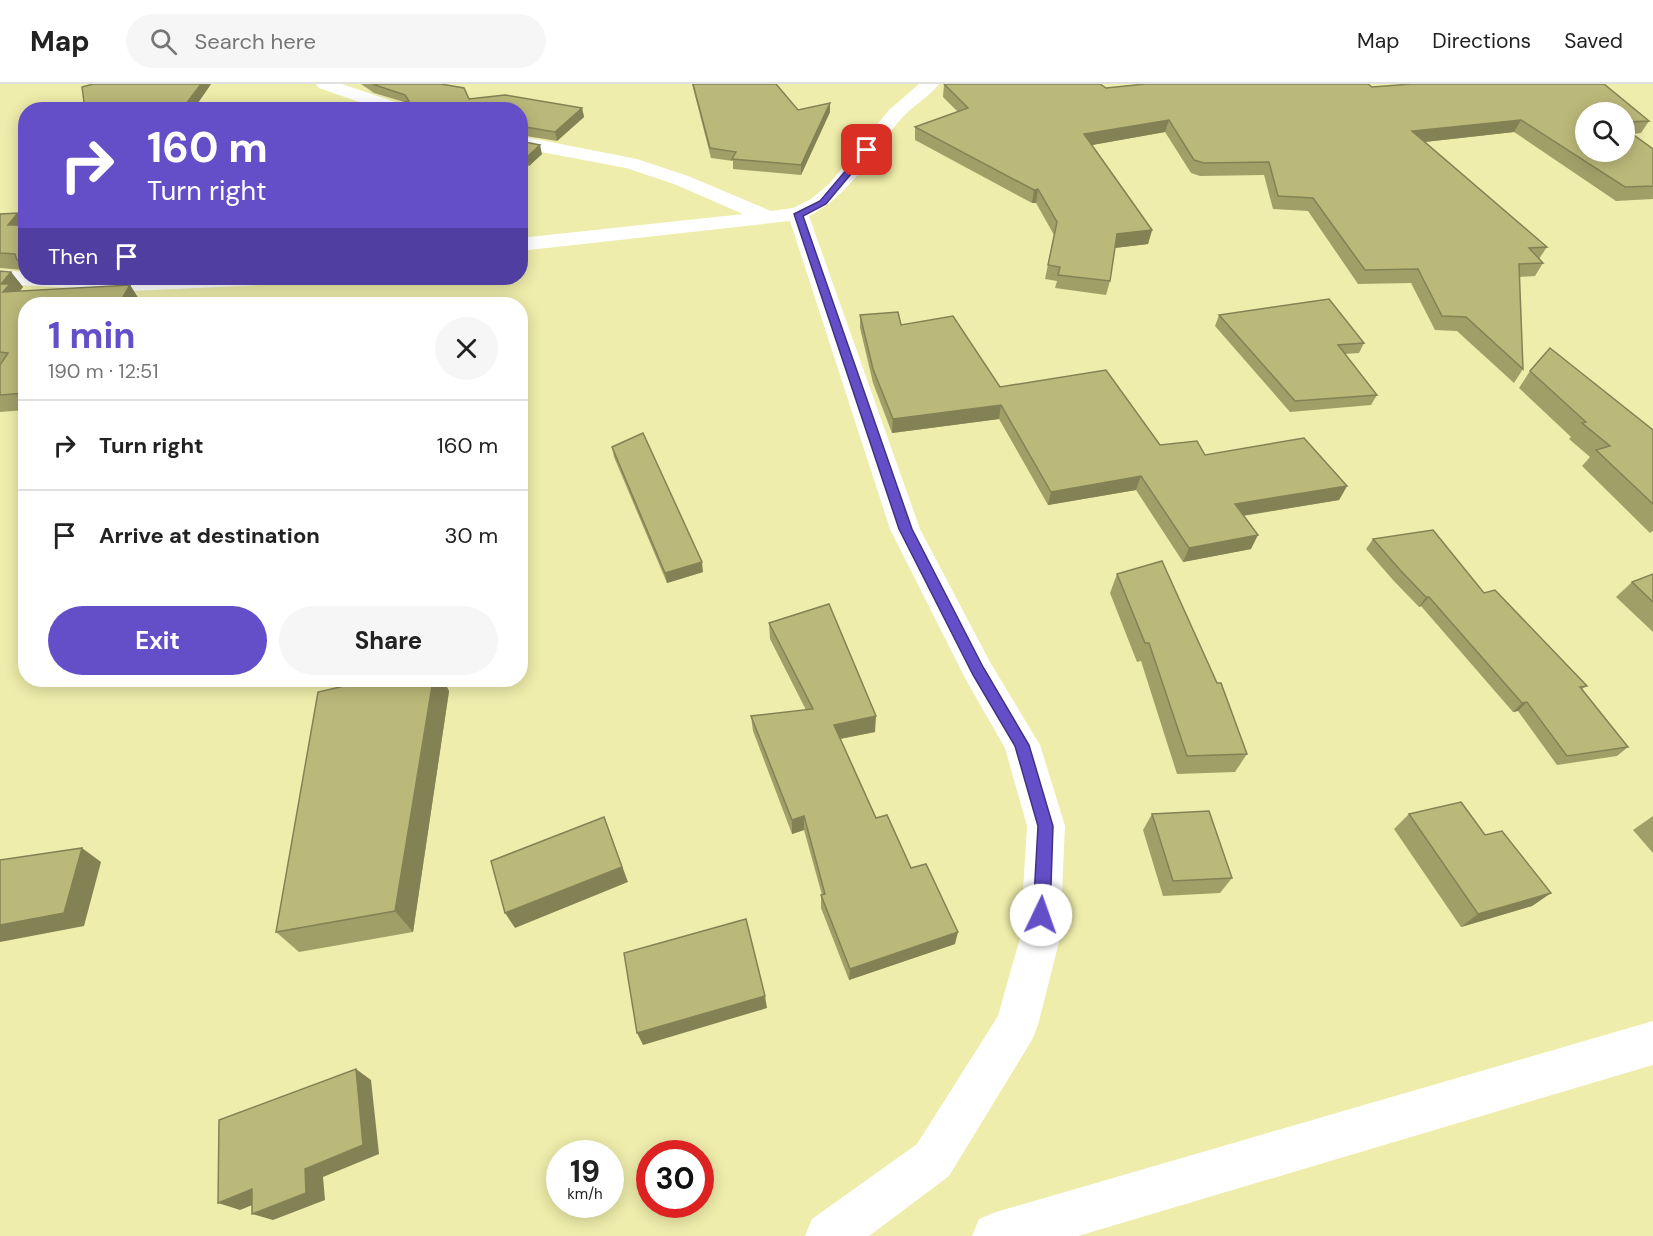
<!DOCTYPE html>
<html lang="en">
<head>
<meta charset="utf-8">
<style>
  body { margin:0; font-family:"DM Sans",sans-serif; background:#f6f6f6; color:#222; height:100vh; display:flex; flex-direction:column; font-size:22px; white-space:nowrap }
  * { box-sizing:border-box; margin:0 }
  p { font-size:20px; color:#767676 }
  .icon { flex:none; width:33px; height:33px; fill:none; stroke:currentColor; stroke-width:2; stroke-linecap:round; stroke-linejoin:round }
  .map { position:relative; flex:1; overflow:hidden }
  .panel { position:absolute; left:18px; top:213px; width:510px; height:390px; display:flex; flex-direction:column; background:#fff; border-radius:24px; box-shadow:0 3px 15px #0003 }
  .panel>* { flex:none }
  .top-card { position:absolute; left:18px; top:18px; width:510px; height:183px; border-radius:24px; box-shadow:0 3px 15px #0003; background:#644fc8; color:#fff; overflow:hidden }
  .tools { position:absolute; left:1575px; top:18px; display:grid; gap:12px }
  .tools a { display:grid; place-items:center; width:60px; height:60px; border-radius:50%; background:#fff; box-shadow:0 3px 15px #0003; font-size:30px }
  .speed { position:absolute; left:546px; top:1056px; display:flex; gap:12px; font-size:30px; font-weight:700; text-align:center }
  .speed>* { display:grid; place-content:center; width:78px; height:78px; border-radius:50%; background:#fff; box-shadow:0 3px 15px #0003; line-height:1 }
  .speed small { font-size:15px; font-weight:400 }
  .speed .limit { border:9px solid #d22; background:#fff; color:#111 }
  .pin { position:absolute; display:grid; place-items:center; width:51px; height:51px; color:#fff; margin:-26px; border-radius:12px; box-shadow:0 3px 9px #0006 }
  .me { position:absolute; width:66px; margin:-33px; rotate:3deg; stroke-linejoin:round; filter:drop-shadow(0 0 4px #0008) }
  .turn { display:flex; align-items:center; gap:21px; height:126px; padding:0 30px; font-size:27px }
  .turn .icon { width:78px; height:78px; stroke-width:2.5 }
  .turn b { display:block; font-size:42px; line-height:51px }
  .then { display:flex; align-items:center; height:57px; padding:0 30px; background:#0003; gap:12px; font-size:22px }
  .round { display:grid; place-items:center; flex:none; width:63px; height:63px; border-radius:32px; background:#f6f6f6 }
  .headline { display:flex; align-items:center; justify-content:space-between; height:102px; padding:0 30px }
  h1 { font-size:36px; font-weight:700; line-height:45px; color:#644fc8 }
  .primary-button { display:flex; gap:12px; margin-top:auto; padding:12px 30px }
  .primary-button a { flex:1; height:69px; border-radius:36px; background:#644fc8; color:#fff; font-size:24px; font-weight:700; line-height:69px; text-align:center }
  .primary-button a+a { background:#f6f6f6; color:#222 }
  ul { padding:0; list-style:none }
  li { display:flex; align-items:center; gap:18px; height:90px; padding:0 30px; border-top:2px solid #e0e0e0 }
  li div { flex:1 }
  li b { display:block; font-size:22px }
  li em { font-style:normal }
  header { display:flex; align-items:center; gap:36px; box-sizing:border-box; height:84px; padding:0 30px; background:#fff; border-bottom:2px solid #e0e0e0 }
  header strong { font-size:28px }
  nav { display:flex; gap:33px; margin-inline-start:auto; font-size:21px }
  .search { width:420px; height:54px; background:#f6f6f6; display:flex; align-items:center; gap:15px; box-sizing:border-box; padding:0 21px; border-radius:33px; color:#767676; font-size:22px }
  .map>svg:first-child { display:block }
  .lines { fill:none; stroke-linecap:round; stroke-linejoin:round }
  .minor { fill:#fff; fill-rule:evenodd }
  .wall { fill:#a19f68; fill-rule:evenodd }
  .shaded-wall { fill:#838255 }
  .building { fill:#bbb979; stroke:#838255; stroke-width:1.5 }
  .route { fill:#644fc8; stroke:#413382; stroke-width:1.5 }
</style>
</head>
<body>
<header>
<strong>Map</strong>
<div class="search"><svg class="icon" aria-label="search" viewBox="0 0 24 24"><circle cx="10" cy="10" r="6"/><path d="M15 15l6 6"/></svg>Search here</div>
<nav><a>Map</a><a>Directions</a><a>Saved</a></nav>
</header>
<div class="map">
<svg width="1653" height="1152" viewBox="0 0 1653 1152">
  <rect width="100%" height="100%" fill="#eeedab"/>
  <g class="lines">
    <g class="minor">
      <polygon points="316,0 342,0 407,22 410,26 382,26 319,4"/>
      <path d="M919 0H939C930 12 912 22 901 35 871 70 852 110 809 132L920 445 990 578 1040 661 1065 742 1060 854 1038 941 1032 956 949 1092 869 1152H805L812 1135 917 1060 998 932 1020 854 1027 742 1005 664 966 596 890 445 790 137 520 167V154L743 130 674 100 626 84 520 64V52L637 75 688 92 771 127 793 124 811 115 829 100 889 26Z"/>
      <polygon points="0,186 26,188 26,194 273,194 270,199 262,201 132,207 0,200"/>
      <polygon points="1653,937 1653,981 1078,1152 972,1152 979,1135 996,1128"/>
    </g>
  </g>
  <g class="wall">
    <polygon points="211,0 193,26 80,26 84,18"/>
    <polygon points="361,0 441,0 469,15 582,24 584,33 557,57 520,51 520,26 403,26 401,19 404,18 374,9"/>
    <polygon points="692,0 776,0 798,26 830,28 801,91 733,85 733,77 711,74"/>
    <path d="M944 0H1100L1106 4 1145 0H1368L1372 3 1411 0H1604L1649 37 1641 49 1633 50 1653 65V115L1616 117 1514 48 1425 58 1547 163 1539 175 1543 179 1535 192 1519 193 1523 285 1514 299 1457 247 1435 246 1411 199 1358 200 1308 127 1273 125 1264 91 1200 92 1191 89 1165 48 1092 61 1152 146 1148 160 1115 164 1110 197 1106 211 1055 204 1057 197 1045 195 1054 151 1036 119H1032L915 56V43L958 28 943 13ZM1586 28H1624V68H1586Z"/>
    <polygon points="520,57 542,70 529,82 520,81"/>
    <polygon points="18,129 26,141 26,188 24,186 0,184 0,130"/>
    <polygon points="0,187 11,188 23,203 20,207 130,201 140,217 138,220 26,220 26,326 0,328"/>
    <polygon points="860,231 901,241 1000,303 1160,361 1347,402 1339,416 1243,432 1251,465 1183,478 1136,406 1048,421 999,335 892,349 873,299 860,244"/>
    <polygon points="1219,231 1364,259 1359,269 1345,270 1377,311 1371,321 1290,328 1215,242"/>
    <polygon points="1530,287 1653,346 1653,447 1650,449 1582,382 1590,373 1569,355 1571,353 1519,304"/>
    <polygon points="612,363 703,488 667,499 614,373"/>
    <polygon points="1373,455 1484,509 1587,602 1582,605 1628,663 1617,672 1557,681 1518,627 1513,628 1421,522 1419,523 1393,496 1366,465"/>
    <polygon points="1117,490 1247,670 1235,688 1177,690 1141,577 1137,578 1110,509"/>
    <polygon points="1653,490 1653,548 1616,513 1632,498"/>
    <polygon points="769,539 875,648 840,655 876,734 911,784 955,860 849,896 821,824 821,811 822,811 804,746 792,750 753,647 751,632 806,626 770,555"/>
    <polygon points="370,596 443,596 449,607 413,848 299,868 276,848"/>
    <polygon points="1152,730 1232,794 1220,809 1163,812 1143,746"/>
    <polygon points="1409,730 1485,751 1551,809 1532,822 1461,843 1394,745"/>
    <polygon points="1653,732 1653,769 1633,746"/>
  </g>
  <g class="shaded-wall">
    <polygon points="201,0 211,0 193,26 189,26 186,20"/>
    <polygon points="830,19 830,28 801,91 801,81"/>
    <polygon points="582,24 584,33 557,57 555,48"/>
    <polygon points="1169,36 1165,48 1081,63 1084,50"/>
    <polygon points="1521,36 1514,48 1406,60 1412,47"/>
    <polygon points="540,61 542,70 529,82 527,73"/>
    <polygon points="1038,105 1036,119 1032,119 1034,106"/>
    <polygon points="18,129 26,141 8,141"/>
    <polygon points="1152,146 1148,160 1114,164 1117,150"/>
    <polygon points="26,172 26,182 22,176"/>
    <polygon points="11,188 23,203 17,210 3,208 1,200"/>
    <polygon points="130,201 140,217 138,220 119,220"/>
    <polygon points="1001,321 999,335 892,349 893,335"/>
    <polygon points="1141,392 1136,406 1048,421 1051,408"/>
    <polygon points="1347,402 1339,416 1228,434 1235,420"/>
    <polygon points="1258,451 1251,465 1183,478 1189,464"/>
    <polygon points="702,478 703,488 667,499 665,489"/>
    <polygon points="1426,513 1429,513 1421,522 1419,523"/>
    <polygon points="433,596 443,596 449,607 413,848 395,827"/>
    <polygon points="1527,618 1518,627 1513,628 1522,619"/>
    <polygon points="876,632 875,648 834,656 834,641"/>
    <polygon points="804,732 804,746 792,750 792,736"/>
    <polygon points="604,733 628,798 515,844 505,829"/>
    <polygon points="82,764 101,778 84,842 0,858 0,841"/>
    <polygon points="1551,809 1532,822 1461,843 1478,830"/>
    <polygon points="958,848 955,860 849,896 850,885"/>
    <polygon points="765,912 767,924 643,961 637,949"/>
    <polygon points="356,985 371,996 379,1070 323,1093 325,1116 273,1136 252,1130 305,1085"/>
    <polygon points="252,1105 272,1113 240,1126 218,1119"/>
  </g>
  <g class="building">
    <polygon points="93,0 201,0 186,20 134,22 133,26 80,26 84,18 82,3"/>
    <polygon points="372,0 441,0 464,4 469,15 505,11 582,24 555,48 520,42 520,26 411,26 401,19 409,17 405,11"/>
    <polygon points="693,0 776,0 798,26 830,19 801,81 732,75 736,68 710,64"/>
    <polygon points="944,0 1100,0 1106,4 1145,0 1368,0 1372,3 1411,0 1604,0 1649,37 1624,38 1624,28 1586,28 1586,68 1624,68 1624,44 1653,65 1653,102 1625,103 1521,36 1412,47 1547,163 1529,164 1543,179 1519,180 1523,285 1466,233 1442,232 1418,185 1365,186 1313,114 1278,112 1269,78 1204,79 1194,76 1169,36 1084,50 1152,146 1117,150 1110,197 1058,191 1060,183 1048,181 1057,138 1038,105 1034,106 915,43 968,24"/>
    <polygon points="520,57 540,61 527,73 520,72"/>
    <polygon points="18,129 8,141 26,141 26,172 22,176 17,176 15,170 0,169 0,130"/>
    <polygon points="0,187 11,188 1,200 10,200 3,208 130,201 119,220 26,220 26,309 0,311 0,281 8,269 0,268"/>
    <polygon points="1329,215 1364,259 1338,261 1377,311 1295,317 1219,231"/>
    <polygon points="898,228 901,241 953,232 1000,303 1106,286 1160,361 1197,357 1205,371 1304,354 1347,402 1235,420 1258,451 1189,464 1141,392 1051,408 1001,321 893,335 873,285 860,231"/>
    <polygon points="1550,264 1653,346 1653,420 1596,366 1610,362 1582,339 1586,338 1530,287"/>
    <polygon points="643,349 702,478 665,489 612,363"/>
    <polygon points="1433,446 1484,509 1495,506 1587,602 1580,603 1628,663 1567,672 1527,618 1522,619 1429,513 1426,513 1400,486 1373,455"/>
    <polygon points="1162,477 1217,599 1221,599 1247,670 1187,672 1149,559 1145,559 1117,490"/>
    <polygon points="1653,490 1653,518 1632,498"/>
    <polygon points="829,520 876,632 834,641 876,734 887,731 911,784 926,780 958,848 850,885 821,811 825,810 804,732 792,736 751,632 813,625 769,539"/>
    <polygon points="370,596 433,596 395,827 276,848 318,608"/>
    <polygon points="1461,718 1485,751 1502,747 1551,809 1478,830 1409,730"/>
    <polygon points="1209,727 1232,794 1173,797 1152,730"/>
    <polygon points="604,733 622,783 505,829 491,777"/>
    <polygon points="82,764 64,829 0,841 0,776"/>
    <polygon points="746,835 765,912 637,949 624,869"/>
    <polygon points="356,985 363,1061 305,1085 306,1109 252,1130 252,1105 218,1119 219,1036"/>
  </g>
  <polygon class="route" points="864,65 871,66 826,120 803,132 912,445 983,583 1029,661 1053,742 1050,831 1047,837 1041,839 1035,837 1033,831 1038,742 1015,662 973,591 899,445 794,130 820,117"/>
</svg>
<div class="tools">
<a><svg class="icon" aria-label="search" viewBox="0 0 24 24"><circle cx="10" cy="10" r="6"/><path d="M15 15l6 6"/></svg></a>
</div>
<div class="speed"><div>19<small>km/h</small></div><div class="limit">30</div></div>
<div class="pin" style="left:867px;top:66px;background:#d93025"><svg class="icon" aria-label="arrive" viewBox="0 0 24 24"><path d="M6 21V4h12l-3 4 3 4H6"/></svg></div>
<svg class="me" style="left:1041px;top:831px" viewBox="-20 -20 40 40"><circle r="19" fill="#fff"/><path d="M0-13L10 11 0 6-10 11z" fill="#644fc8"/></svg>
<div class="top-card">
<div class="turn"><svg class="icon" aria-label="right" viewBox="0 0 24 24"><path d="M7 20v-9h11M14 6l5 5-5 5"/></svg><div><b>160 m</b>Turn right</div></div>
<div class="then">Then<svg class="icon" aria-label="arrive" viewBox="0 0 24 24"><path d="M6 21V4h12l-3 4 3 4H6"/></svg></div>
</div>
<section class="panel">
<div class="headline"><div><h1>1 min</h1><p>190 m · 12:51</p></div><a class="round"><svg class="icon" aria-label="close" viewBox="0 0 24 24"><path d="M6 6l12 12M18 6L6 18"/></svg></a></div>
<ul>
<li><svg class="icon" aria-label="right" viewBox="0 0 24 24"><path d="M7 20v-9h11M14 6l5 5-5 5"/></svg><div><b>Turn right</b></div><em>160 m</em></li>
<li><svg class="icon" aria-label="arrive" viewBox="0 0 24 24"><path d="M6 21V4h12l-3 4 3 4H6"/></svg><div><b>Arrive at destination</b></div><em>30 m</em></li>
</ul>
<div class="primary-button"><a>Exit</a><a>Share</a></div>
</section>
</div>
</body>
</html>
